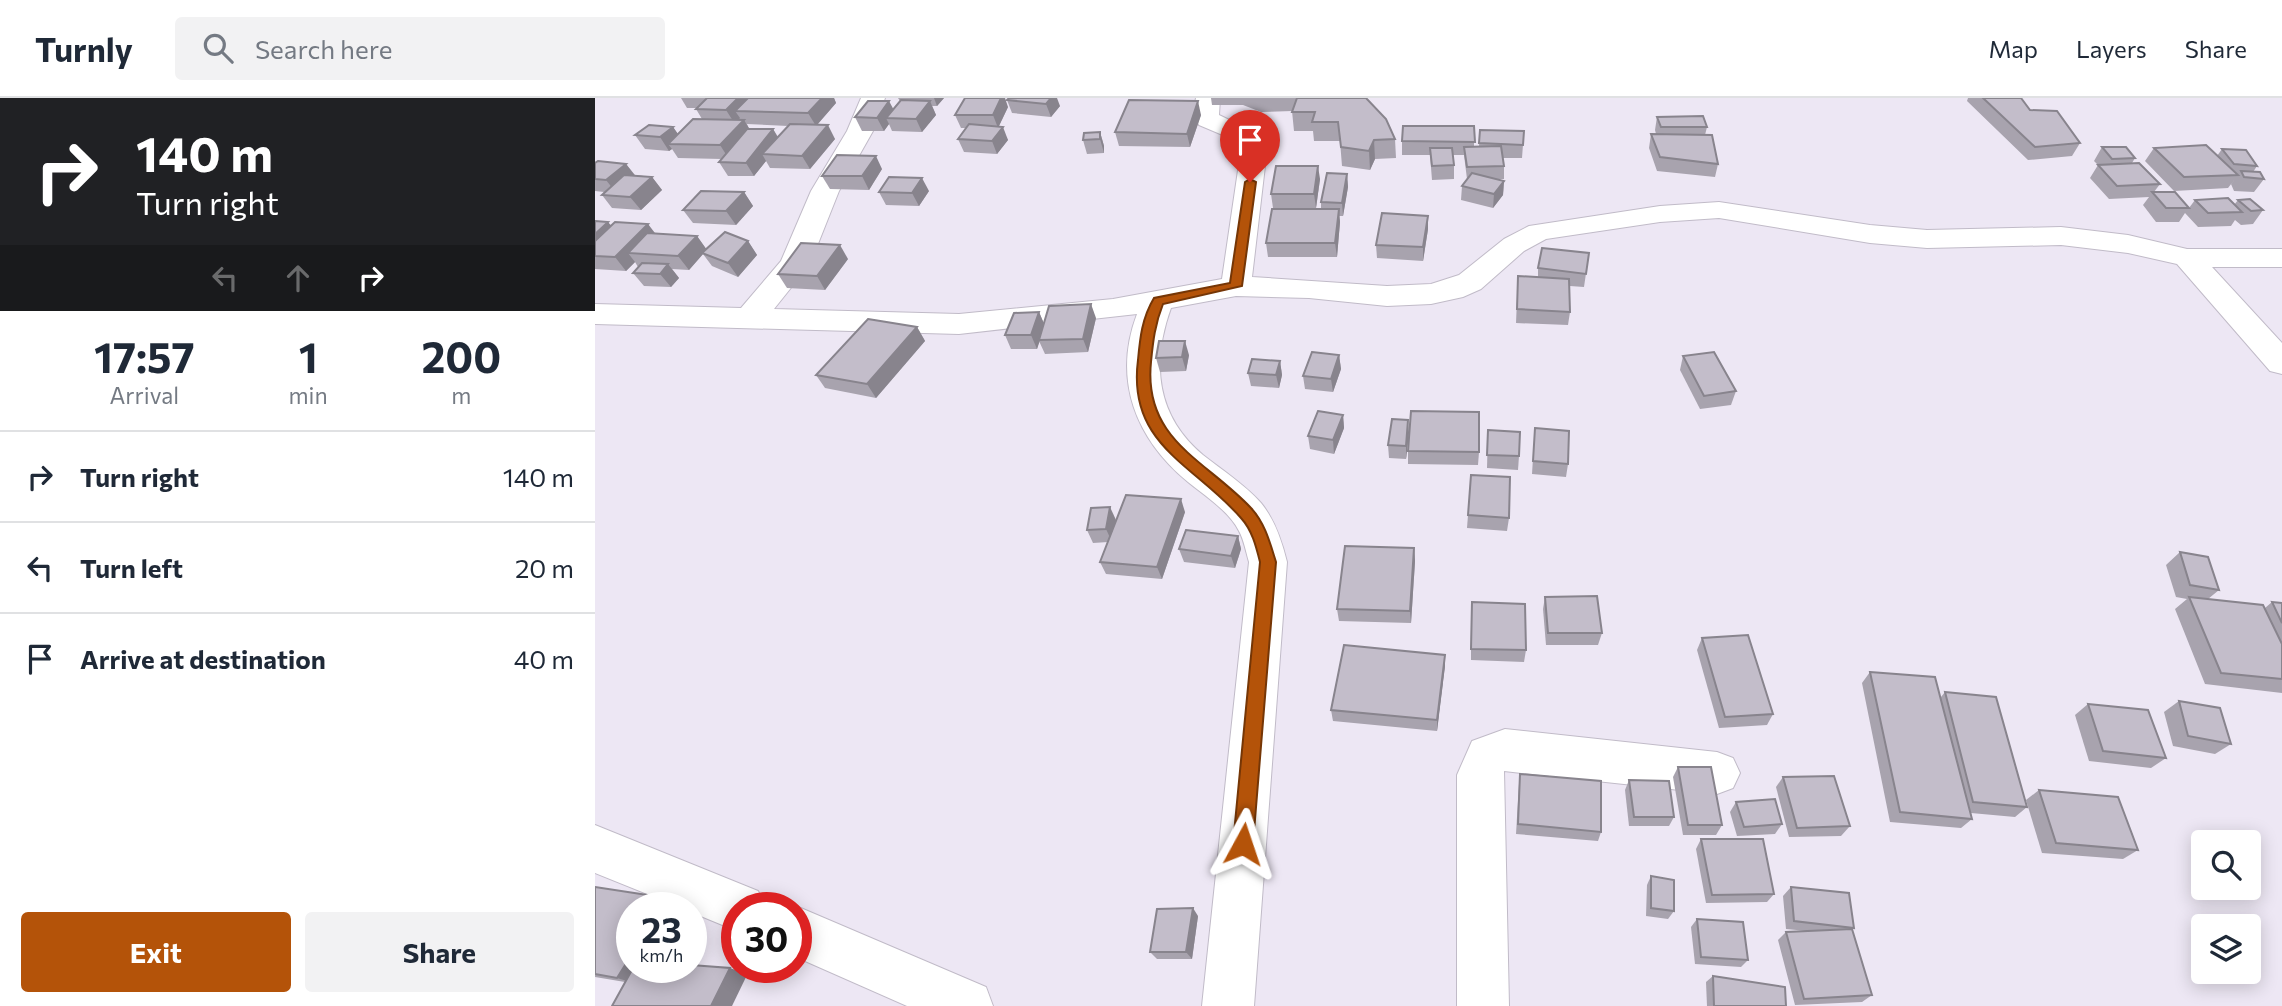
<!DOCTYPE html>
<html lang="en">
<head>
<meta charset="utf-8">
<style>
  body { margin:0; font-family:Commissioner,sans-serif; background:#f2f2f3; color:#1f2937; height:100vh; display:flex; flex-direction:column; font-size:26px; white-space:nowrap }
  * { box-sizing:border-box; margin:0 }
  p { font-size:23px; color:#747a83 }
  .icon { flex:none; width:38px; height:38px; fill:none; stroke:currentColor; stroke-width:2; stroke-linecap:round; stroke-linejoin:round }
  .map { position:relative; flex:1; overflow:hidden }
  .sheet { display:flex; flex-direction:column; background:#fff; width:595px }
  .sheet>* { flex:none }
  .top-card { background:#202124; color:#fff; overflow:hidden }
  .buttons { position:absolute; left:1596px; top:732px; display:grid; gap:14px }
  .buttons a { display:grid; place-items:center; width:70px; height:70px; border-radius:7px; background:#fff; box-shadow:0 4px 18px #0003; font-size:35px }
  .speed { position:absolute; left:21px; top:794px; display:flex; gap:14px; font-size:35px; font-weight:700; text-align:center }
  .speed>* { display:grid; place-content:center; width:91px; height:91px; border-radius:50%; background:#fff; box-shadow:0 4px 18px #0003; line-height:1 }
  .speed small { font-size:18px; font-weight:400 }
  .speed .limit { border:10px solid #d22; background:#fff; color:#111 }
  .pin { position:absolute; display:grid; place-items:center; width:60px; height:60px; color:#fff; margin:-72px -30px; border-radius:50% 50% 50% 0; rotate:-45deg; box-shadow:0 0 7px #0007 }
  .pin .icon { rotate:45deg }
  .me { position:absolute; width:77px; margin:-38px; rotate:5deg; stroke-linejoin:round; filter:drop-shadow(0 0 5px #0008) }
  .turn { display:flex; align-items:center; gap:24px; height:147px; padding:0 21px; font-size:32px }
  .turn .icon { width:91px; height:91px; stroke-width:2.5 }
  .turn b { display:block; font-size:49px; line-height:60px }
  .lanes { display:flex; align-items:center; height:66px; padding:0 21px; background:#0003; justify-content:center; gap:35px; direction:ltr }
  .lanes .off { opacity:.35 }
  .eta { display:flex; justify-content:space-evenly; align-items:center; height:119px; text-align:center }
  .eta b { font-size:42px; font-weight:700; line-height:49px }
  .cta { display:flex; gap:14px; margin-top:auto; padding:14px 21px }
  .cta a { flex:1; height:80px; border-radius:7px; background:#b45309; color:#fff; font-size:28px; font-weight:700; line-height:80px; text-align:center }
  .cta a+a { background:#f2f2f3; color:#1f2937 }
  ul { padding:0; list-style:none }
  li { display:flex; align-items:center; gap:21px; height:91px; padding:0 21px; border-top:2px solid #e0e1e3 }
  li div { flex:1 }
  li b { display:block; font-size:26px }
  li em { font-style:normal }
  header { display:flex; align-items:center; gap:42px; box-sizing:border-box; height:98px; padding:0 35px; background:#fff; border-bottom:2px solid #e0e1e3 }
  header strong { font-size:33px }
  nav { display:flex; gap:38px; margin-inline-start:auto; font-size:24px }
  .search { width:490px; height:63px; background:#f2f2f3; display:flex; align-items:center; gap:18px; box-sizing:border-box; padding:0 24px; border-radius:7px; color:#747a83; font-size:26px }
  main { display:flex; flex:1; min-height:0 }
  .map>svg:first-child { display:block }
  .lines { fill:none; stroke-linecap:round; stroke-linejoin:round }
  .minor-casing { stroke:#c1bbc8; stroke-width:2 }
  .minor { fill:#fff; fill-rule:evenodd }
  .wall { fill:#a8a3ae; fill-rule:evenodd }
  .shaded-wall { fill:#88848d }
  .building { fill:#c3bdca; stroke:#88848d; stroke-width:2 }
  .route { fill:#b45309; stroke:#753606; stroke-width:2 }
</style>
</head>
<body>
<header>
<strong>Turnly</strong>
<div class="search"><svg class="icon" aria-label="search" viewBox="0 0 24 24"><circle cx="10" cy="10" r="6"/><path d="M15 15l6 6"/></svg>Search here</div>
<nav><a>Map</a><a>Layers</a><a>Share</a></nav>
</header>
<main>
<section class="sheet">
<div class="top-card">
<div class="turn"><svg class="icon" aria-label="right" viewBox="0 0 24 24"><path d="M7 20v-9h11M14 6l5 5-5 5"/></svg><div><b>140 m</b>Turn right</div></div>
<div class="lanes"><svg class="icon off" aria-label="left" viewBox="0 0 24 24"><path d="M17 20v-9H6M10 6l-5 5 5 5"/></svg><svg class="icon off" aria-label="ahead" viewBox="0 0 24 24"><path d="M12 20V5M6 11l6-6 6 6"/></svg><svg class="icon" aria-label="right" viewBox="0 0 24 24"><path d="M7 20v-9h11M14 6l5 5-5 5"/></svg></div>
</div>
<div class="eta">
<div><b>17:57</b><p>Arrival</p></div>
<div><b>1</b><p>min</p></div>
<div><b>200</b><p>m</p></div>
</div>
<ul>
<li><svg class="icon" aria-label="right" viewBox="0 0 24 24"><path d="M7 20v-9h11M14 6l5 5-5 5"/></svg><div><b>Turn right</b></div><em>140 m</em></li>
<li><svg class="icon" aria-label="left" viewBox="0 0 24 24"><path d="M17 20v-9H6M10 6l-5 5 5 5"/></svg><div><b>Turn left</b></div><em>20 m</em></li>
<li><svg class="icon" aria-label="arrive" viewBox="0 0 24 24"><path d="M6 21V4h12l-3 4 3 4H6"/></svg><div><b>Arrive at destination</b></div><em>40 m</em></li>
</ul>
<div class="cta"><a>Exit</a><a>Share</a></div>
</section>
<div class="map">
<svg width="1687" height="908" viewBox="0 0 1687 908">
  <rect width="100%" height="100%" fill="#ede7f4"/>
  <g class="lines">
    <g class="minor-casing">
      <g id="minor">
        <path d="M266 0H290L278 33 244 93 215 166 179 211 364 216 518 201 627 181 646 52 630 38 604 27 598 14 601 0H625L624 17 653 31 672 51 657 179 792 188 836 186 864 177 909 141 934 128 1065 108 1124 104 1275 127 1332 132 1466 129 1533 137 1592 151H1687V169H1617L1687 245V276L1675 273 1582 166 1533 155 1466 147 1332 150 1275 145 1124 120 1065 124 951 141 929 153 886 191 868 199 836 206 792 208 714 200 641 198 576 210C556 265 561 318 608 357 627 372 649 386 666 405 680 422 687 444 692 464L659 908H607L654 464C651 454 649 442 644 433 634 413 610 398 593 384 541 341 517 282 542 216L364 236 0 226V206L146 210 186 163 216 93 252 33Z"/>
        <polygon points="910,631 1122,654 1138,660 1145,675 1138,690 1122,696 909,673 914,908 862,908 862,677 877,643"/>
        <polygon points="0,727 163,793 171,810 142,810 142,833 96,814 96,810 87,810 0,775"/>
        <polygon points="201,808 391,889 398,908 312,908 201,859 201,810 195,810"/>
      </g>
    </g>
    <use href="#minor" class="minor"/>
  </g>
  <g class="wall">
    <path d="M86 0H239L241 5 222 27 240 41 215 71 175 70 171 63 159 78H133L124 64 127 61 83 60 77 51 74 53 50 51 40 37 78 29 83 36 107 21 101 11 102 10H92ZM152 26 193 28 183 39 178 31H154Z"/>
    <polygon points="303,0 349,0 342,8 337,8 341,17 327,34 297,33 294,26 289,33 267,33 260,19 298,11 305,3"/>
    <polygon points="414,0 465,8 456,19 417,15 412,2"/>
    <polygon points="616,0 771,0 800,41 801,60 780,61 775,72 747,68 745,43 719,43 718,33 699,33 697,13 666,14 648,7 617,7"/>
    <polygon points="1373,0 1426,0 1435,12 1485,45 1477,58 1433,62 1372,3"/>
    <polygon points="413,9 404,28 413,42 402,56 369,54 363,41 371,30 366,30 360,17"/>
    <polygon points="606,17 595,49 524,48 520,34"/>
    <polygon points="1062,19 1112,29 1110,37 1123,66 1120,79 1062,73 1054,50 1056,36 1061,36 1060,32"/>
    <polygon points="879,28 879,48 884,48 885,32 929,33 927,60 908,60 909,68 909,81 902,81 909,83 908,97 898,110 866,102 867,88 872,81 869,57 858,57 859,67 859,81 837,82 835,57 807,57 807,43"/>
    <polygon points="505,34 509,48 509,55 492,56 488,42"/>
    <polygon points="1507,49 1540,60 1537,65 1565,86 1559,94 1594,110 1600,102 1639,107 1643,102 1668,112 1658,126 1646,127 1640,122 1636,128 1603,129 1590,115 1584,124 1561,124 1548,107 1554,99 1514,101 1495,80 1503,67 1499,63"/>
    <polygon points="1559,50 1622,58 1627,51 1662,68 1658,74 1669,81 1659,94 1639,93 1636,86 1640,81 1633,90 1579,93 1550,63"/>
    <polygon points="0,65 31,66 40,77 57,79 67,92 46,112 17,110 7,97 9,94 0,93"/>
    <polygon points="287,71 274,92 235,91 227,78"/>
    <polygon points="752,76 753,89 748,118 744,118 745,124 742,159 673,159 671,145 726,111 726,104"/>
    <polygon points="725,81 721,110 678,110 676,96"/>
    <polygon points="334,93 324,108 291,107 284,94"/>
    <polygon points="149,94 158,108 141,127 98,125 88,112"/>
    <polygon points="0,123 16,127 60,136 102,138 111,151 153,143 162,157 143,179 117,168 108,156 94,172 77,171 84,180 76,189 49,188 38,175 43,169 40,164 31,173 0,171"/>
    <polygon points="833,131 828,163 782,160 781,147"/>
    <polygon points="994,155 989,189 975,188 975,214 973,227 921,225 923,178 943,179 943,170"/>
    <polygon points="253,161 230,192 192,190 183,176"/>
    <polygon points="444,214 449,226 501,220 493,254 450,256 444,243 442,251 416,251 410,237"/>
    <polygon points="322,229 330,243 281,300 230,290 221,277"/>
    <polygon points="594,257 591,273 565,274 561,260"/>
    <polygon points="744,257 746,271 738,294 710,291 708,278"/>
    <polygon points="1088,258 1141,293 1136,307 1105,311 1085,272"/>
    <polygon points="685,263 687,277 684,290 656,288 653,275"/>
    <polygon points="748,317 749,330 739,356 715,351 713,338"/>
    <polygon points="940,330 973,366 971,379 937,376"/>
    <polygon points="893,332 924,358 923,372 892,370"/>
    <polygon points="814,335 811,361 794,360 793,347"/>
    <polygon points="813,353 884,354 883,367 813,366"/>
    <polygon points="590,414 567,481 511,476 505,464 513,444 498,445 492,432 521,422 520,425"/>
    <polygon points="873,417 914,420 912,433 872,430"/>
    <polygon points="643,438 646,451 640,470 589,464 584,451"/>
    <polygon points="819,450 820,463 816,525 744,523 742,511"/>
    <polygon points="1585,454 1624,492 1613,501 1670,510 1677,504 1687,505 1687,595 1610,586 1580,511 1592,501 1581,499 1571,467"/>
    <polygon points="950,499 1007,535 1003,547 951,547 948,511"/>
    <polygon points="876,517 931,552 929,564 876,562"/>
    <polygon points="1107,540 1178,616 1172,627 1124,630 1102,552"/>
    <polygon points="850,557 850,568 842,633 738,623 736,612"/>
    <polygon points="1275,574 1346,599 1350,594 1432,709 1420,719 1376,715 1377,721 1366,730 1295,724 1267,585"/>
    <polygon points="1584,603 1636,646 1620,656 1578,648 1569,614"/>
    <polygon points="1493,606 1571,660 1556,670 1494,663 1480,617"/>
    <polygon points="1083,669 1127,727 1121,737 1088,737 1078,679"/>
    <polygon points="925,676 1006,734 1003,743 921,736 924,686"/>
    <polygon points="1188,679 1255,728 1246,738 1194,739 1181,689"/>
    <polygon points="1034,682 1079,719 1074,728 1034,728 1030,692"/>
    <polygon points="1444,692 1543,752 1528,761 1447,755 1431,702"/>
    <polygon points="1141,704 1187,726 1180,736 1142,738 1135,714"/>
    <polygon points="1106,741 1179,796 1172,804 1111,805 1101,751"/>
    <polygon points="1056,778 1079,813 1073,821 1051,818 1052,787"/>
    <polygon points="0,789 89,808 37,870 135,870 152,877 30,884 0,879"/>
    <polygon points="1196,789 1259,830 1257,831 1277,897 1267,904 1200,907 1183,842 1191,834 1212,833 1191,831 1188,798"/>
    <polygon points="603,818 597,861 562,861 555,854"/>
    <polygon points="1102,821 1153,862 1146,869 1100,866 1096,829"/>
    <polygon points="1118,878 1191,908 1112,908 1111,884"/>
  </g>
  <g class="shaded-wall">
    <polygon points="143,0 154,0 140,13 145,20 140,26 131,12"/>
    <polygon points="227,0 239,0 241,5 221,28 213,15"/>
    <polygon points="339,0 349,0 342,8"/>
    <polygon points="406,0 410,0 413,9 403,30 398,17"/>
    <polygon points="456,0 462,0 465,8 456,19 451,6"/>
    <polygon points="294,3 301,16 291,20 294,26 289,33 282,20"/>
    <polygon points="335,3 341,17 327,34 321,21"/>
    <polygon points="603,3 606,17 595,49 592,36"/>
    <polygon points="149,22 157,35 134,61 125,47"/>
    <polygon points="233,27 240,41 215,71 207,58"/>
    <polygon points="78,29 87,42 73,46 77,51 74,53 65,39"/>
    <polygon points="408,29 413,42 402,56 397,43"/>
    <polygon points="178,31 186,45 167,56 171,63 159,78 151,65"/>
    <polygon points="505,34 509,48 509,55 505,41"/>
    <polygon points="779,42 780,61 775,72 774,53"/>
    <polygon points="281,58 287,71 274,92 267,78"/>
    <polygon points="31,66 41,79 22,96 11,82"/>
    <polygon points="723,68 725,81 721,110 719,96"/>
    <polygon points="752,76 753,89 748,118 747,105"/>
    <polygon points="57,79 67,92 46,112 35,99"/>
    <polygon points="327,80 334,93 324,108 317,95"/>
    <polygon points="909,83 908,97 898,110 899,96"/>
    <polygon points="149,94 158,108 141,127 131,113"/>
    <polygon points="744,111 745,124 742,159 740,145"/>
    <polygon points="833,118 833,131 828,163 828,149"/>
    <polygon points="13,124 24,137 0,158 0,136"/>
    <polygon points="53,126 63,139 33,155 40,164 31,173 20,159"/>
    <polygon points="102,138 112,152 107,155 108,156 94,172 83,158"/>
    <polygon points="153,143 162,157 143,179 133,165"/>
    <polygon points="245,147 253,161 230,192 222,178"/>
    <polygon points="73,166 84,180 76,189 65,176"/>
    <polygon points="496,206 501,220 493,254 488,241"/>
    <polygon points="444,214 450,228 442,251 436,237"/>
    <polygon points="322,229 330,243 281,300 272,286"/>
    <polygon points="590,243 594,257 591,273 587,259"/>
    <polygon points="744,257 746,271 738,294 736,281"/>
    <polygon points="685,263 687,277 684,290 681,277"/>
    <polygon points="748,317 749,330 739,356 738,342"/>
    <polygon points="813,322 814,335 811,361 811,348"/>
    <polygon points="586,401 590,414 567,481 562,469"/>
    <polygon points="515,409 521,422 517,444 511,431"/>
    <polygon points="643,438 646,451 640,470 636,458"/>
    <polygon points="819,450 820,463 816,525 815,513"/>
    <polygon points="850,557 850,568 842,633 842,622"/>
    <polygon points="72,800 89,808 88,810 65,810"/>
    <polygon points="598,810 603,818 597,861 591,854"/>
    <polygon points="37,856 37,870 52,870 42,886 22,880"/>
    <polygon points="135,870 152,877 137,908 116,908"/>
  </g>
  <g class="building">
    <polygon points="112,0 143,0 131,12 101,11"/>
    <polygon points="153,0 227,0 213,15 140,13"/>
    <polygon points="370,0 406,0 398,17 360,17"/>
    <polygon points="414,0 456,0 451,6 412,2"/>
    <polygon points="702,0 771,0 791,21 800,41 779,42 774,53 746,49 743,24 717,24 720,14 697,14"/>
    <polygon points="1388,0 1426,0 1435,12 1462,13 1485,45 1440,49"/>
    <polygon points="306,2 335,3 321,21 291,20"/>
    <polygon points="534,2 603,3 592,36 520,34"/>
    <polygon points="273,3 294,3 282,20 260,19"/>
    <polygon points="1108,18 1112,29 1066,29 1062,19"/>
    <polygon points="98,21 149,22 125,47 73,46"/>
    <polygon points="195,26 233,27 207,58 167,56"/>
    <polygon points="374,26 408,29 397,43 363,41"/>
    <polygon points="54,27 78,29 65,39 40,37"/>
    <polygon points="808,28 879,28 880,44 807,43"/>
    <polygon points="152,31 178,31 151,65 124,64"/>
    <polygon points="885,32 929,33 928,47 884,45"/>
    <polygon points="505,34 505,41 488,42 489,35"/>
    <polygon points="1056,36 1117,37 1123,66 1065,59"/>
    <polygon points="1611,47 1643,77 1589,79 1559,50"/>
    <polygon points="906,48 909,68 872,69 869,49"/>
    <polygon points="1507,49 1531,49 1540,60 1517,61"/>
    <polygon points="835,50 857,50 859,67 837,68"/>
    <polygon points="1627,51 1651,52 1662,68 1639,66"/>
    <polygon points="242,57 281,58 267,78 227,78"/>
    <polygon points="3,63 31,66 11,82 0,81 0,65"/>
    <polygon points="1544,65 1565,86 1522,88 1503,67"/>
    <polygon points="681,68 723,68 719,96 676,96"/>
    <polygon points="1646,73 1665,74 1669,81 1649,79"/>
    <polygon points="732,75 752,76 747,105 726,104"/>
    <polygon points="877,75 909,83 899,96 867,88"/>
    <polygon points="29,77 57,79 35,99 7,97"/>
    <polygon points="294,79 327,80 317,95 284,94"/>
    <polygon points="106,93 149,94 131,113 88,112"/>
    <polygon points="1557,94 1580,94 1594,110 1571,110"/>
    <polygon points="1633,100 1647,114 1613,115 1600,102"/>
    <polygon points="1655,101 1668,112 1656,113 1643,102"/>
    <polygon points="677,111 744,111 740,145 671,145"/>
    <polygon points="787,115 833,118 828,149 781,147"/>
    <polygon points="0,123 13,124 0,136"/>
    <polygon points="20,124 53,126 20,159 0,158 0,143"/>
    <polygon points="130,134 153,143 133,165 107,155"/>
    <polygon points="52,135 102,138 83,158 33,155"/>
    <polygon points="206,145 245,147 222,178 183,176"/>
    <polygon points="947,150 994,155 991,176 943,170"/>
    <polygon points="47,165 73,166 65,176 38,175"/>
    <polygon points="923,178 974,181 975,214 922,211"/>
    <polygon points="496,206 488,241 444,242 454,208"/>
    <polygon points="444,214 436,237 410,237 419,215"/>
    <polygon points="273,221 322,229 272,286 221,277"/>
    <polygon points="564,243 590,243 587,259 561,260"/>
    <polygon points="717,254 744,257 736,281 708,278"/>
    <polygon points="1119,254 1141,293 1109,298 1088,258"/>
    <polygon points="657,261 685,263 681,277 653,275"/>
    <polygon points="723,313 748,317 738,342 713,338"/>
    <polygon points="816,313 884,314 884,354 813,353"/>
    <polygon points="797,321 813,322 811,348 793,347"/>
    <polygon points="940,330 974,333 973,366 938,363"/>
    <polygon points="893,332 925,334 924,358 892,357"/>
    <polygon points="876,377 915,379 914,420 873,417"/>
    <polygon points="531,397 586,401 562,469 505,464"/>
    <polygon points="515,409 511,431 492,432 496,410"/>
    <polygon points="591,432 643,438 636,458 584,451"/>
    <polygon points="750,448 819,450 815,513 742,511"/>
    <polygon points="1585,454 1613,459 1624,492 1595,487"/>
    <polygon points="1002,498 1007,535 953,535 950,499"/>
    <polygon points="1594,499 1668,507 1687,546 1687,581 1626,575"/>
    <polygon points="877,504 930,506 931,552 876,551"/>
    <polygon points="1677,504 1687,505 1687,525"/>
    <polygon points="1153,537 1178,616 1130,619 1107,540"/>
    <polygon points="749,547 850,557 842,622 736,612"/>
    <polygon points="1275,574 1340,579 1377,721 1305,714"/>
    <polygon points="1350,594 1401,599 1432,709 1378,704"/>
    <polygon points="1584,603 1625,610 1636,646 1593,638"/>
    <polygon points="1493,606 1553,612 1571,660 1508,653"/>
    <polygon points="1083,669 1116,669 1127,727 1093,727"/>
    <polygon points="925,676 1006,683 1006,734 923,726"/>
    <polygon points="1239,678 1255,728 1202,730 1188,679"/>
    <polygon points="1034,682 1074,683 1079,719 1039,719"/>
    <polygon points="1444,692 1523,699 1543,752 1461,745"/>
    <polygon points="1180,701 1187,726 1149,729 1141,704"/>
    <polygon points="1106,741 1168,741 1179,796 1117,797"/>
    <polygon points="1056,778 1079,782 1079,813 1056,810"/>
    <polygon points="0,789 72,800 65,810 37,810 37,856 22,880 0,876"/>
    <polygon points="1196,789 1254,795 1259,830 1199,823"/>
    <polygon points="598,810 591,854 555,854 562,811"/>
    <polygon points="1102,821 1148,824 1153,862 1106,859"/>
    <polygon points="1257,831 1277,897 1209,901 1191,834"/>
    <polygon points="96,867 135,870 116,908 17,908 38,870 96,870"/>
    <polygon points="1118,878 1190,889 1191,908 1119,908"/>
  </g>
  <path class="route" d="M655 81 661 84 647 188 568 206C560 226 558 243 556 264 548 342 611 362 656 410 670 425 675 445 681 464L658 746 655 753 648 755 641 753 638 746 665 464C661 448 657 432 646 420 599 366 532 347 543 262 545 240 547 220 559 200L635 185 650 84Z"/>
</svg>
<div class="buttons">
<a><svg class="icon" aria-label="search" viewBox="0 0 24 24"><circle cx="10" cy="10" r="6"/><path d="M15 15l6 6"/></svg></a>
<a><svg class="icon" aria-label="layers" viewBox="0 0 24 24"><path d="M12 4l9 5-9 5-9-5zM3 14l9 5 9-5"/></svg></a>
</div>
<div class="speed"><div>23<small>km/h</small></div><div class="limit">30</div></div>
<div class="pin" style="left:655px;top:84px;background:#d93025"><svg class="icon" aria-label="arrive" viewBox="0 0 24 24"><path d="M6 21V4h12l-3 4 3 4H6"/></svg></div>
<svg class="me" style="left:648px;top:746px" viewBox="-20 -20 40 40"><path d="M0-17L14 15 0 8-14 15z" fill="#b45309" stroke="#fff" stroke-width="4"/></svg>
</div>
</main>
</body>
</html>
